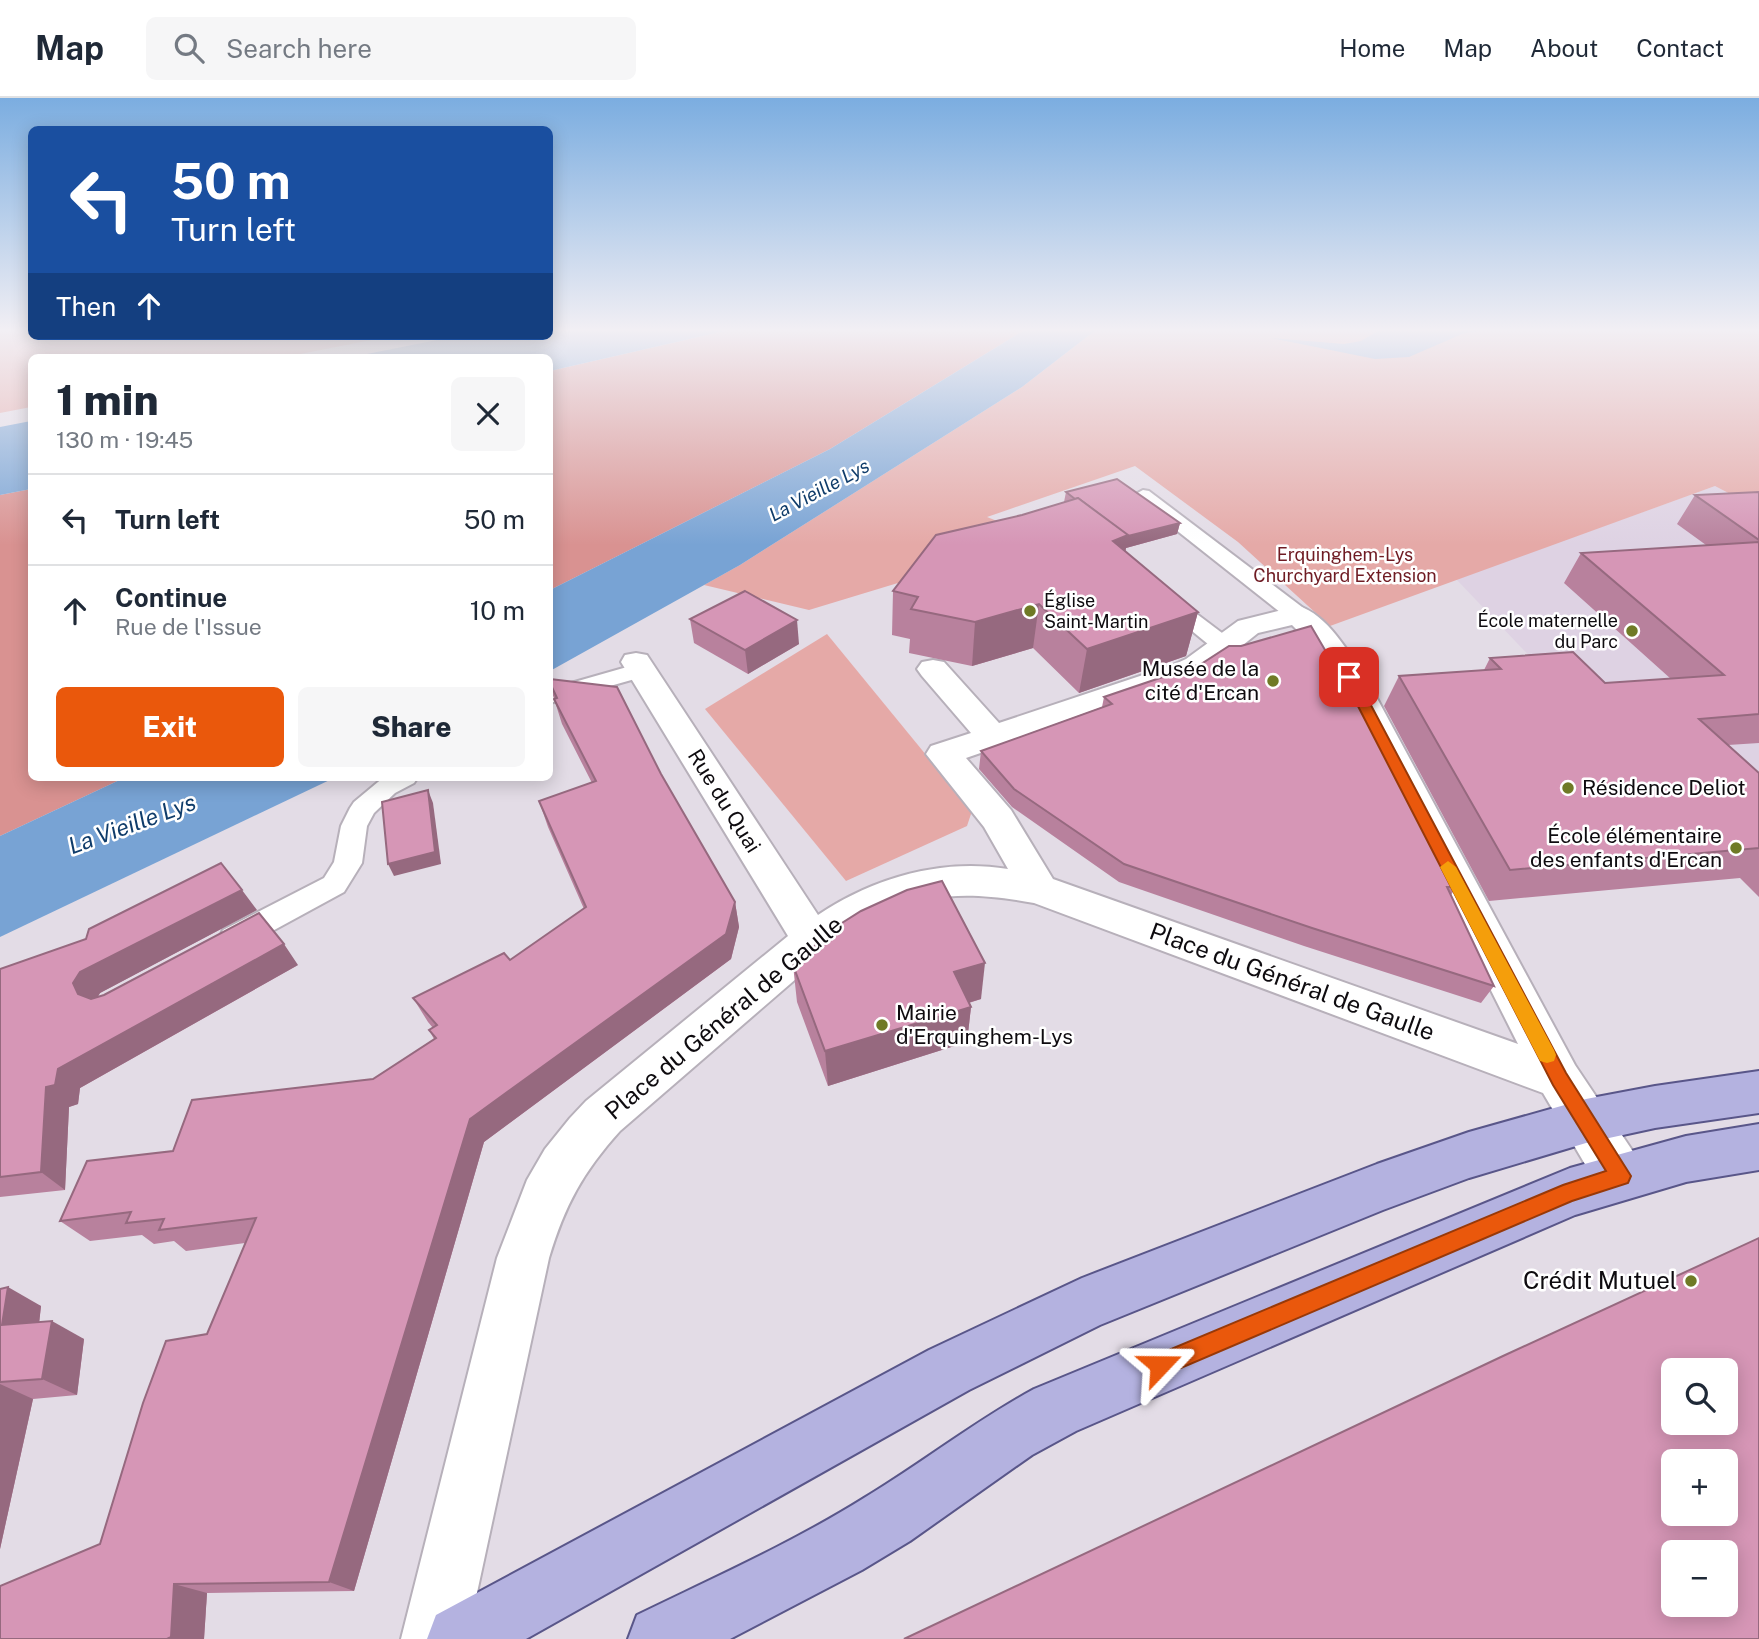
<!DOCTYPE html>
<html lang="en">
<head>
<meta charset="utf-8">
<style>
  body { margin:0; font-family:"Public Sans",sans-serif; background:#f6f6f7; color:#1f2937; height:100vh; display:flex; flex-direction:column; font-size:26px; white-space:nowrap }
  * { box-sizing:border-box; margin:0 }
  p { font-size:23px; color:#747a83 }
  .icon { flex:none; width:38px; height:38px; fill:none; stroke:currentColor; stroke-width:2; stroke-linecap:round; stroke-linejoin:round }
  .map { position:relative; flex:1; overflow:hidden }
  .sheet { position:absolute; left:28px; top:256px; width:525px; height:427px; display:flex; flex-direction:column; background:#fff; border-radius:10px; box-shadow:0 4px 18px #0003 }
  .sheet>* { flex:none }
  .guide { position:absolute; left:28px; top:28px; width:525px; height:214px; border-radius:10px; box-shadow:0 4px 18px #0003; background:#1a4fa0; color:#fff; overflow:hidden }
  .tools { position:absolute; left:1661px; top:1260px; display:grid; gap:14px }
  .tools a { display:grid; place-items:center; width:77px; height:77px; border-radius:10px; background:#fff; box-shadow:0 4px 18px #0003; font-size:35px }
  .pin { position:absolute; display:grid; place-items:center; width:60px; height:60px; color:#fff; margin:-30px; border-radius:14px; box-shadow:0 4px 10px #0006 }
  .me { position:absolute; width:77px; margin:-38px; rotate:67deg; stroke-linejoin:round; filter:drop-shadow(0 0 5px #0008) }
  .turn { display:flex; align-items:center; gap:24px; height:147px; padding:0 28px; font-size:32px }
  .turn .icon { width:91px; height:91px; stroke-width:2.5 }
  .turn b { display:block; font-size:49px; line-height:60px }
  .then { display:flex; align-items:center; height:66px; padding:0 28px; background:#0003; gap:14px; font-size:26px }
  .round { display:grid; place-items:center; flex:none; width:74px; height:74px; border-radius:10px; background:#f6f6f7 }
  .head { display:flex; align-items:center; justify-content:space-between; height:119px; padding:0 28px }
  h1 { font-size:42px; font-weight:800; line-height:52px }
  .button { display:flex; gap:14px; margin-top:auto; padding:14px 28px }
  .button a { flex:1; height:80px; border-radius:10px; background:#ea580c; color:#fff; font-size:28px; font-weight:800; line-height:80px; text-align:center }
  .button a+a { background:#f6f6f7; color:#1f2937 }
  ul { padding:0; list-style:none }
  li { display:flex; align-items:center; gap:21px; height:91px; padding:0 28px; border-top:2px solid #e0e1e3 }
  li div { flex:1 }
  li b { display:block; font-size:26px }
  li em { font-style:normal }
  header { display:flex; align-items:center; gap:42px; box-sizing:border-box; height:98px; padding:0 35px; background:#fff; border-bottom:2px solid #e0e1e3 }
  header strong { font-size:33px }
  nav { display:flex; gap:38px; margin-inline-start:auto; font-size:24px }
  .search { width:490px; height:63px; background:#f6f6f7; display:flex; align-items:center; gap:18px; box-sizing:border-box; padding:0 24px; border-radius:10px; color:#747a83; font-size:26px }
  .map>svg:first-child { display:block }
  .built { fill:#ded2e3 }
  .green { fill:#e5a9a7 }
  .forest { fill:#d99291 }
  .water { fill:#78a3d4 }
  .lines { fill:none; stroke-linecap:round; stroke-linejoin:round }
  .lane-casing { stroke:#b7b0ba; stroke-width:4 }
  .street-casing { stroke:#b7b0ba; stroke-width:4 }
  .primary-casing { stroke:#595689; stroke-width:4 }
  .lane { fill:#fff; fill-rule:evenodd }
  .street { fill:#fff; fill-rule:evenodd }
  .primary { fill:#b4b2e0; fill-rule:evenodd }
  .wall { fill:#b8819d }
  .shaded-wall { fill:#96697f }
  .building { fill:#d696b6; stroke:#96697f; stroke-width:2; fill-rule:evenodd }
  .route { fill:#ea580c; stroke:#983908; stroke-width:2 }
  .slow { fill:#f59e0b }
  .poi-dot { fill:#6f7a26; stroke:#fff; stroke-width:2.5 }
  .labels { text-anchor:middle; stroke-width:5; stroke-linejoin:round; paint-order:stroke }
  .far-park-label { font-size:18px; fill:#6f1b23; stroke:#fff }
  .far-poi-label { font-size:18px; fill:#0e0b0f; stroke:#fff; text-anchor:start }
  .far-water-label { font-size:19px; font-style:italic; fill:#0f3c6a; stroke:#fff }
  .poi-label { font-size:21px; fill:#0e0b0f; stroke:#fff; text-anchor:end }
  .street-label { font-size:21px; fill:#0e0b0f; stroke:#fff }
  .water-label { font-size:23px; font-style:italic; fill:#0f3c6a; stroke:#fff }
  .near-street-label { font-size:24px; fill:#0e0b0f; stroke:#fff }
  .near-poi-label { font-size:24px; fill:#0e0b0f; stroke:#fff; text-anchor:end }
</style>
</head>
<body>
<header>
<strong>Map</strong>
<div class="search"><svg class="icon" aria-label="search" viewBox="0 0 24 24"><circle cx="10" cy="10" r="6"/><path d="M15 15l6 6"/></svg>Search here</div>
<nav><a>Home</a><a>Map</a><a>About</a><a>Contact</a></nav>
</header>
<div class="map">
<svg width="1759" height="1541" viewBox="0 0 1759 1541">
  <rect width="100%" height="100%" fill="#e3dce6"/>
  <polygon class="built" points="1715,388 1759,411 1759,799 1456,481"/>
  <g class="green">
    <polygon points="0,231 31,231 32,238 392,238 285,259 32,259 31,309 0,315"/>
    <polygon points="1097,231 1759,231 1759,411 1715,388 1330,528 1238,444 1135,368 987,419 1043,441 809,512 704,487 740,467 1022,289"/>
    <polygon points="827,536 972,713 967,728 846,783 705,611"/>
  </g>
  <g class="forest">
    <polygon points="733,231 1026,231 830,351 550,492 550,273"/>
    <polygon points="31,391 32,679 126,679 0,738 0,397"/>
  </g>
  <g class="water">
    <polygon points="550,231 733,231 550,273 550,259 352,259 457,238 550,238"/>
    <polygon points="1026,231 1097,231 1022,289 740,467 550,573 550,492 830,351"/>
    <polygon points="1381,231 1488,231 1462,236 1409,259 1375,261 1271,240 1344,246 1361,243"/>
    <polygon points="31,323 31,391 0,397 0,329"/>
    <polygon points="126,679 336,679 0,839 0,738"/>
  </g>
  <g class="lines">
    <g class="lane-casing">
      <g id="lane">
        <polygon points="1143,392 1149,393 1306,512 1309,517 1306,522 1290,522 1137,401 1134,397"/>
        <polygon points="1166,496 1173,498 1230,541 1233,546 1230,551 1214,551 1159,506 1156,502 1159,498"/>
        <polygon points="641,565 649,567 652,572 649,577 550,605 550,591"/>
        <polygon points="384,679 418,679 414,685 395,695 374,715 367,728 362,765 344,794 245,848 234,852 223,848 219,840 223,832 324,780 334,764 341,728 350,710 354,704"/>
      </g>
    </g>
    <g class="street-casing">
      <path id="street" d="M1298 508C1327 516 1348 554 1365 578L1575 967 1638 1061 1645 1078 1638 1095 1620 1102 1602 1095 1543 995 1034 805C942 788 902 799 827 854L620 1033C583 1074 565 1107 549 1160L467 1541H401L497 1160 527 1082 545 1051 570 1020 586 1003 788 838 621 564 625 557 636 555 647 557 818 817C873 780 941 760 1008 771L984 729 926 656 931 648 971 635 922 578 917 571 922 564 933 562 944 564 999 625 1173 567 1186 561 1238 523ZM1292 527 1311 546 1333 578 1518 946 1053 781 1011 712 966 660 1195 581 1208 575 1258 535Z"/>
    </g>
    <g class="primary-casing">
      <g id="primary">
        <polygon points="1759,973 1759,1015 1655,1030 1586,1045 1469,1080 1383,1112 1100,1227 969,1292 526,1541 427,1541 436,1517 929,1252 1082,1180 1377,1066 1469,1034 1586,1001 1655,988"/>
        <path d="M1759 1026V1072L1686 1084 1575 1117 1076 1333 1032 1357 910 1443 862 1472 730 1541H628L637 1517C713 1480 792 1445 864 1400 922 1365 975 1323 1034 1291L1570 1070 1686 1038Z"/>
      </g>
    </g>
    <use href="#lane" class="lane"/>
    <use href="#street" class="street"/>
    <use href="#primary" class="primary"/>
  </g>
  <g class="wall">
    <polygon points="1066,394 1180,425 1177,436 1126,450 1125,454 1198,514 1186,558 1079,595 1033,550 972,568 909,555 910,541 892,537 893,493 1022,417 1064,404"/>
    <polygon points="1759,394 1759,645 1728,647 1759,675 1759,799 1740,780 1489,803 1384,608 1399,578 1484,572 1490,560 1605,585 1671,581 1564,485 1581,455 1706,447 1677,426 1695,397"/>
    <polygon points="690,521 799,546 748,576 694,545"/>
    <polygon points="550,581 661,676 735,804 739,829 731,861 484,1044 354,1493 207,1495 204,1541 100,1446 207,1236 245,1145 186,1153 174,1143 154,1146 142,1137 90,1143 60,1123 173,1053 373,981 434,941 429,932 433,930 428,924 413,900 510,862 584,811 548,729 539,703 592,685 562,626 550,588"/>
    <polygon points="1104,599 1456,789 1451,797 1494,888 1481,905 1304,848 1119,784 1012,709 979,671 981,653 1102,609"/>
    <polygon points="257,812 100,895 97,900 298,867 80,990 78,1006 69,1009 65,1092 0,1099 0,871 86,841"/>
    <polygon points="793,867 981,901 969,905 971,909 967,944 828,988 797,904"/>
    <polygon points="0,1191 41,1208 39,1224 84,1241 77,1297 33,1301 0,1451"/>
  </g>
  <g class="shaded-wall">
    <polygon points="1180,425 1177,436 1126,450 1120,480 1113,443 1128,437"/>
    <polygon points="1039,506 1033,550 972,568 975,524"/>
    <polygon points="1198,514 1186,558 1079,595 1087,551"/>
    <polygon points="797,522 799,546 748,576 745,552"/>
    <polygon points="428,692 433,705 441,766 394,778 388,766"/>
    <polygon points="242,792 257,812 100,895 94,905 78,896 73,885 80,874"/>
    <polygon points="735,804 739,829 731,861 484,1044 354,1493 329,1484 470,1021"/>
    <polygon points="284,846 298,867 80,990 78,1006 69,1009 65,1092 41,1074 46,989 58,971"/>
    <polygon points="985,865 981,901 950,910 954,874"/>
    <polygon points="971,909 967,944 828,988 825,953"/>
    <polygon points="8,1189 41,1208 37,1245 2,1227"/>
    <polygon points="52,1223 84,1241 77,1297 42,1281"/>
    <polygon points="0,1286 33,1301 0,1451"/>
    <polygon points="174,1486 207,1495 204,1541 167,1541"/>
  </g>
  <g class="building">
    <polygon points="1117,381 1180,425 1128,438 1078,400 1075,401 1066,394"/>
    <polygon points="1759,394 1759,442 1695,397"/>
    <polygon points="1078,400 1128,437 1113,443 1198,514 1087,551 1039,506 975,524 911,511 918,499 893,493 936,437 1022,417"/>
    <polygon points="1759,444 1759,616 1699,621 1759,675 1759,750 1510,772 1399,578 1501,571 1490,560 1573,554 1605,585 1724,577 1581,455"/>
    <polygon points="745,493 797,522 745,552 690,521"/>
    <polygon points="1311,528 1349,593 1354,593 1456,789 1447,789 1494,888 1312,830 1124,766 1014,691 981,653 1112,606 1104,599 1201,566 1229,548 1241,548"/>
    <polygon points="550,581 617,589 661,676 735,804 726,836 470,1021 329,1484 174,1486 171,1539 167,1541 0,1541 0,1488 100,1446 143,1305 166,1243 207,1236 256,1120 159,1132 164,1121 126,1125 131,1114 60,1123 87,1063 173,1053 192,1002 373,981 436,940 429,932 437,927 413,900 504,855 510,862 586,809 539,703 596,683 554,601 557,600 550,585"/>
    <polygon points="428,692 435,754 388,766 382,704"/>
    <polygon points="221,765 242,792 80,874 73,885 78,896 91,901 104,897 259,815 284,846 58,971 55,987 46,989 41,1074 0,1079 0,871 86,841 89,831"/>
    <polygon points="942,783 985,865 954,874 971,909 825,953 793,867 834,830 861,813 907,792"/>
    <path d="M1759 1140V1541H904L1503 1258ZM1673 1272H1726V1325H1673ZM1673 1363H1726V1416H1673ZM1673 1454H1726V1507H1673Z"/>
    <polygon points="8,1189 2,1227 52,1223 42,1281 0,1284 0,1191"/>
  </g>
  <linearGradient id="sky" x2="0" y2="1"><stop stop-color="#7bade0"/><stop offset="0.52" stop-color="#f2eff4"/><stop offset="1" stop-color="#f2eff4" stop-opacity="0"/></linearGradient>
  <rect width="1759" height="447" fill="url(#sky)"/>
  <polygon class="route" points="1349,575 1356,579 1566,975 1631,1078 1628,1085 1572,1103 1160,1279 1152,1275 1149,1267 1152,1259 1563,1087 1606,1073 1553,987 1343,579"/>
  <polygon class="slow" points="1448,763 1456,769 1554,952 1556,957 1554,963 1547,965 1540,963 1440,769"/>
  <g class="poi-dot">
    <circle cx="1030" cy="513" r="7"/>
    <circle cx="1632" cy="533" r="7"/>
    <circle cx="1273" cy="583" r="7"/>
    <circle cx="1568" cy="690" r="7"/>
    <circle cx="1736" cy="750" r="7"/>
    <circle cx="882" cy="927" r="7"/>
    <circle cx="1691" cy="1183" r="7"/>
  </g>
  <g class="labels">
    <g class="far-park-label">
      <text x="1345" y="463">Erquinghem-Lys<tspan x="1345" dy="21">Churchyard Extension</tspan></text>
    </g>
    <g class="far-poi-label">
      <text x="1044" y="509">Église<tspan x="1044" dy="21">Saint-Martin</tspan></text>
      <text x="1618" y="529" text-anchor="end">École maternelle<tspan x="1618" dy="21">du Parc</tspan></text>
    </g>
    <g class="far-water-label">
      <text transform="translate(819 392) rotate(-28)" y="7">La Vieille Lys</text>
    </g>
    <g class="poi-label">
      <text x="1259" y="578">Musée de la<tspan x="1259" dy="24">cité d'Ercan</tspan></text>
      <text x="1582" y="697" text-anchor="start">Résidence Deliot</text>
      <text x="1722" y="745">École élémentaire<tspan x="1722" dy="24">des enfants d'Ercan</tspan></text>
      <text x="896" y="922" text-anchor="start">Mairie<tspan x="896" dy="24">d'Erquinghem-Lys</tspan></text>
    </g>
    <g class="street-label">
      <text transform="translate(724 703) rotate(58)" y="7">Rue du Quai</text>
    </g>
    <g class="water-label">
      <text transform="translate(132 726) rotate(-20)" y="8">La Vieille Lys</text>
    </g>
    <g class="near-street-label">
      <text transform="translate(1292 884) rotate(20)" y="8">Place du Général de Gaulle</text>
      <text transform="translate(724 920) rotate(-40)" y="8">Place du Général de Gaulle</text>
    </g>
    <g class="near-poi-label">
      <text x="1677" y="1191">Crédit Mutuel</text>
    </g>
  </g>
</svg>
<div class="tools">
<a><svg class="icon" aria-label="search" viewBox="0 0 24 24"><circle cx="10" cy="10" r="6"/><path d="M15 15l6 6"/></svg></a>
<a>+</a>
<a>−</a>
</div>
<div class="pin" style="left:1349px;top:579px;background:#d93025"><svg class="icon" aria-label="arrive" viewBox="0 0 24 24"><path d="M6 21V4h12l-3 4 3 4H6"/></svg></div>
<svg class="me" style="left:1160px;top:1267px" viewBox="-20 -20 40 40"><path d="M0-17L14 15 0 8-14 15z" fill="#ea580c" stroke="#fff" stroke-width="4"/></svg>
<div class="guide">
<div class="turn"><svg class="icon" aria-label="left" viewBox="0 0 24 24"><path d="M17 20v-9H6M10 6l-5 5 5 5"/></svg><div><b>50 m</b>Turn left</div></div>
<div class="then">Then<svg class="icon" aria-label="ahead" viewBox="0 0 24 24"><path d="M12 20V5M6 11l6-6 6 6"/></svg></div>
</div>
<section class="sheet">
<div class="head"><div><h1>1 min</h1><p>130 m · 19:45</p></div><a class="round"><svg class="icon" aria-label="close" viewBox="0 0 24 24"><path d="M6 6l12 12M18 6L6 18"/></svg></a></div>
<ul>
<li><svg class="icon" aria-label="left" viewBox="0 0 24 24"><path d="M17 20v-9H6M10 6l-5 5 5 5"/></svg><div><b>Turn left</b></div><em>50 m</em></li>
<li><svg class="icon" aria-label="ahead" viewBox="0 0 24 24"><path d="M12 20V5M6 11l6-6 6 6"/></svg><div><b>Continue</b><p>Rue de l'Issue</p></div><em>10 m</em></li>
</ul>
<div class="button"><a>Exit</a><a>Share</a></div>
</section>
</div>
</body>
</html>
